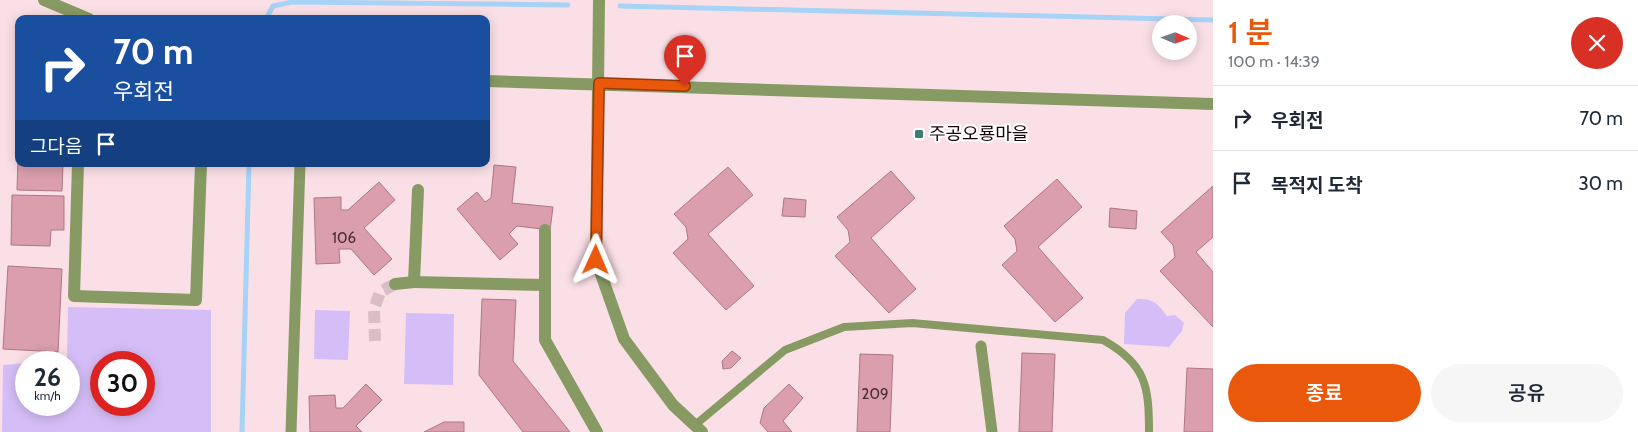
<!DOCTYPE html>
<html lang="ko">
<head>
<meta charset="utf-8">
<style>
  body { margin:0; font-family:Cabin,"Noto Sans KR",sans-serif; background:#f6f6f7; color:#1f2937; height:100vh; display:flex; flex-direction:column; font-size:19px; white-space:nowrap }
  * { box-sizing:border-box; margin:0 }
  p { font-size:16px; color:#747a83 }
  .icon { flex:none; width:28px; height:28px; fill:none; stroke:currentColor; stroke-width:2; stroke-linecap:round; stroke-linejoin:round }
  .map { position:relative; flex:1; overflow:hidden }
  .sheet { display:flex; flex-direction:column; background:#fff; width:425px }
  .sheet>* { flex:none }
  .top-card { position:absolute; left:15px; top:15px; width:475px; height:152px; border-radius:10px; box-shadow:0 2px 12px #0003; background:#1a4fa0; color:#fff; overflow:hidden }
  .needle { width:32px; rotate:92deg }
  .buttons { position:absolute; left:1152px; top:15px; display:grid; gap:10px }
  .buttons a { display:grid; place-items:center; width:45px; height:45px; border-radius:50%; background:#fff; box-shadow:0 2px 12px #0003; font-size:25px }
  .speed { position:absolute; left:15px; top:351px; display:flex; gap:10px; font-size:25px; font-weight:700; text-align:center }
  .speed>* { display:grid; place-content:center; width:65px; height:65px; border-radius:50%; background:#fff; box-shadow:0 2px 12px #0003; line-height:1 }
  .speed small { font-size:12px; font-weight:400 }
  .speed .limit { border:8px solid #d22; background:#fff; color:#111 }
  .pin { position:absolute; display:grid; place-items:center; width:42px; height:42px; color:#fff; margin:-51px -21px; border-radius:50% 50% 50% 0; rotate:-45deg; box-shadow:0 0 5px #0007 }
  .pin .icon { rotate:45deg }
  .me { position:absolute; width:55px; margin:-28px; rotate:1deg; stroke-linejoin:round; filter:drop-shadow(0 0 4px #0008) }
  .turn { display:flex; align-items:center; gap:18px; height:105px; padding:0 15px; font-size:22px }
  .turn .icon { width:65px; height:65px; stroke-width:2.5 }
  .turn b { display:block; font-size:35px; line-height:42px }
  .then { display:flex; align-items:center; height:48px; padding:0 15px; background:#0003; gap:10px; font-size:19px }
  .round { display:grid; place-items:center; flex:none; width:52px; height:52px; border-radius:26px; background:#f6f6f7 }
  .summary { display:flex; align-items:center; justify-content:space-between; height:85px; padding:0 15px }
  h1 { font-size:30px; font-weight:600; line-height:38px; color:#ea580c }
  .button { display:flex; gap:10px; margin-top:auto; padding:10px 15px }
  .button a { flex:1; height:58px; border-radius:30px; background:#ea580c; color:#fff; font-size:20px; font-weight:600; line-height:58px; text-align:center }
  .button a+a { background:#f6f6f7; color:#1f2937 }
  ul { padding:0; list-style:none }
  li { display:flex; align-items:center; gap:15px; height:65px; padding:0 15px; border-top:1px solid #e0e1e3 }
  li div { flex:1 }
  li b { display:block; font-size:19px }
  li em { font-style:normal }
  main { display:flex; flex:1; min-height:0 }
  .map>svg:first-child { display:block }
  .green { fill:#d5bef7; fill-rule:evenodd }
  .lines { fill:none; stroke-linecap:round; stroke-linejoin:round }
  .stream { stroke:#a7d3f7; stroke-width:5 }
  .building { fill:#da9ead; stroke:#af7685 }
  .minor-tunnel { stroke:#d8bfc5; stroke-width:12; stroke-dasharray:12 6; stroke-linecap:butt }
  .service { stroke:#889a63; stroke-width:8 }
  .pedestrian { stroke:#889a63; stroke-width:11 }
  .minor { stroke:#889a63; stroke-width:12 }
  .tertiary { stroke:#889a63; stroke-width:12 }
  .route-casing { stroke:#983908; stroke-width:12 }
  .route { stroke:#ea580c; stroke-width:9 }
  .poi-dot { fill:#397e75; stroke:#fff; stroke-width:2 }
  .labels { text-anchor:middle; stroke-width:4; stroke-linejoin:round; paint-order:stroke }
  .number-label { font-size:15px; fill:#492b34 }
  .poi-label { font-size:18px; fill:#19050b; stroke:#fff; text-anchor:start }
</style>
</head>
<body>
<main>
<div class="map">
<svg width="1213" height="432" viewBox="0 0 1213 432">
  <rect width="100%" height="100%" fill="#fae0e6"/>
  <g class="green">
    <path d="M1137 299C1152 298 1158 303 1167 316L1175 315 1184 323 1182 331 1169 347 1124 344 1125 313Z"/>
    <path d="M68 307 211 310V432H2L3 365 26 363V405H69V362H27L67 358ZM101 362H144V405H101Z"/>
    <polygon points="315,310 350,311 348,360 314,359"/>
    <polygon points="406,313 454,314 453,385 404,384"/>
  </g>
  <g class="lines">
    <g class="stream">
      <polyline points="620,6 1213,20"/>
      <polyline points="266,19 273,6 292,2 568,5"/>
      <polyline points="242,432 249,164"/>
    </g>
  </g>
  <g class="building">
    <polygon points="19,84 19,131 16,131"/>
    <polygon points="18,156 19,164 63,164 62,191 17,190"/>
    <polygon points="494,165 516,167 512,203 553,207 550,230 517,226 509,234 518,244 500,260 457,209 477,192 485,202 491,198"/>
    <polygon points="728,167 753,195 708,234 754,286 726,310 673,253 688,239 686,227 674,214"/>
    <polygon points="891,171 915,198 871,238 916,289 889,313 835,256 850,242 848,230 837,217"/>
    <polygon points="1057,179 1082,207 1038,247 1083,298 1055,322 1002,265 1017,251 1015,239 1004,226"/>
    <polygon points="379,182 395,200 364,228 392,259 374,275 351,249 339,249 340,263 316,264 314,198 341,197 341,210 348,210"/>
    <polygon points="1213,186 1213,237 1196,252 1213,272 1213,327 1160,271 1175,257 1173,245 1161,232"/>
    <polygon points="12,195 64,196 64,230 51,230 50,246 11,245"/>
    <polygon points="784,198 806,200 805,217 782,216"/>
    <polygon points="1110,208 1137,211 1136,229 1109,227"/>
    <polygon points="8,266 62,269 58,352 3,349"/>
    <polygon points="482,299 516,300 513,361 570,432 523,432 479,375"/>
    <polygon points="732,351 741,358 731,368 723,369 722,361"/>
    <polygon points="1022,353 1055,354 1052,432 1019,432"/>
    <polygon points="860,354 893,355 890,432 857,432"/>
    <polygon points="1187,368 1213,369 1213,432 1184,432"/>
    <polygon points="366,384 382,400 356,426 362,432 310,432 309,396 335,395 336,408 343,408"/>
    <polygon points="789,384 803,398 783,421 792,432 768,432 760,423 764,408"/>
    <polygon points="444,422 464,422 464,432 424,432"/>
  </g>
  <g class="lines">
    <polyline class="minor-tunnel" points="375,341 374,309 380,292 395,284"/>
    <path class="service" d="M695 425 785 350 844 327 912 323 1103 340C1146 364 1149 386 1149 432"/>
    <g class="pedestrian">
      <polyline points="981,346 992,432"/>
      <polyline points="291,432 300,164"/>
    </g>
    <g class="minor">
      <polyline points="599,0 596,260 624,339 673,405 702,432"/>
      <polyline points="78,164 74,296 196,300 201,164"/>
      <polyline points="418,190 414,282 545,285"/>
      <polyline points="545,230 545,340 597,432"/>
      <polyline points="395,284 414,282"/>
    </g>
    <g class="tertiary">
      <polyline points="44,0 89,19"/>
      <polyline points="486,81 1213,104"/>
    </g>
  </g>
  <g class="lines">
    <g class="route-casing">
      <polyline id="route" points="596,260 599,83 685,86"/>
    </g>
    <use href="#route" class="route"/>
  </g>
  <rect class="poi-dot" x="914" y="129" width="10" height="10" rx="2.5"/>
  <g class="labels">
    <g class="number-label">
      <text x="344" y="243">106</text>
      <text x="875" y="399">209</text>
    </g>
    <g class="poi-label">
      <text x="929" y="140">주공오룡마을</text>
    </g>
  </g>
</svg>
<div class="buttons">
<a><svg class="needle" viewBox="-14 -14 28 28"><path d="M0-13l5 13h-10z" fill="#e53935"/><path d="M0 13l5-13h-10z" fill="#747a83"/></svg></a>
</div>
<div class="speed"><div>26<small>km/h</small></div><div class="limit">30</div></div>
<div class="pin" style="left:685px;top:86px;background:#d93025"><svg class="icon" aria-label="arrive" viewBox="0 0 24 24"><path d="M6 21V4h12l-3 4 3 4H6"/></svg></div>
<svg class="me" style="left:596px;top:260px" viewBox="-20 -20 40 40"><path d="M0-17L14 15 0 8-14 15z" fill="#ea580c" stroke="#fff" stroke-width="4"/></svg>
<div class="top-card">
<div class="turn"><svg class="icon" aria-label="right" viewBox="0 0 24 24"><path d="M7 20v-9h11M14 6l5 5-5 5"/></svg><div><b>70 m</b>우회전</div></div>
<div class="then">그다음<svg class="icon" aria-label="arrive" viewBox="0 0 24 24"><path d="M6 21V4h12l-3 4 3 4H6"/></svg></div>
</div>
</div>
<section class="sheet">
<div class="summary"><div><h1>1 분</h1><p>100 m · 14:39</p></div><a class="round" style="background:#d93025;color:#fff"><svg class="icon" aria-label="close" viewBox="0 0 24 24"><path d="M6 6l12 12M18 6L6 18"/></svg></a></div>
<ul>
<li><svg class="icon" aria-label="right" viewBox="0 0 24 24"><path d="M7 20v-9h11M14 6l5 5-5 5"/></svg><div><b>우회전</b></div><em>70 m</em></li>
<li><svg class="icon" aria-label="arrive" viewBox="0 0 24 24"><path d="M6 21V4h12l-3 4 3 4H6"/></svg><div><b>목적지 도착</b></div><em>30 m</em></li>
</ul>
<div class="button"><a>종료</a><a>공유</a></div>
</section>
</main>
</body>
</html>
